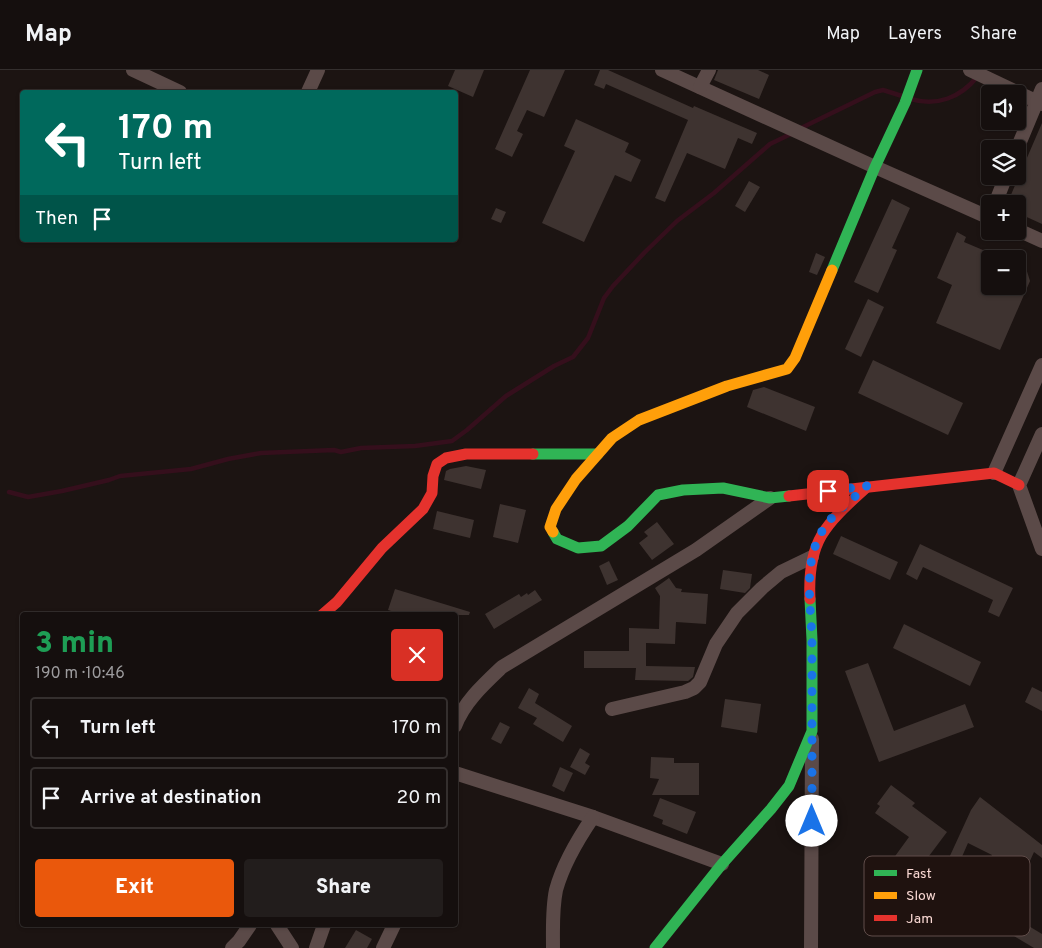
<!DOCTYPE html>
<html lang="en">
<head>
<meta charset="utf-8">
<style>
  body { margin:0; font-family:Overpass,sans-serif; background:#221d1c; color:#f1f3f6; height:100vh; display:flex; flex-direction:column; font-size:19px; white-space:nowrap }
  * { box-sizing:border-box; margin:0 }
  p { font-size:16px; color:#9d9c9e }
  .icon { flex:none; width:28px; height:28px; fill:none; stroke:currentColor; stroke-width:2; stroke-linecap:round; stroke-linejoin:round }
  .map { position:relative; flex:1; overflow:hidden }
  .panel { position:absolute; left:20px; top:542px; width:438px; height:315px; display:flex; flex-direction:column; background:#150f0e; border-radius:5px; box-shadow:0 1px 4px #0004,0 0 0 1px #342f2e }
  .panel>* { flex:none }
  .hud { position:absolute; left:20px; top:20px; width:438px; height:152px; border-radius:5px; box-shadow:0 1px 4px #0004,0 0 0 1px #342f2e; background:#00695c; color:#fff; overflow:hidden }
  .controls { position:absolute; left:981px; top:15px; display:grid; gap:10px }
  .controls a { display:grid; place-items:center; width:45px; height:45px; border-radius:5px; background:#150f0e; box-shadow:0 1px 4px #0004,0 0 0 1px #342f2e; font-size:25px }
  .pin { position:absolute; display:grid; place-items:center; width:42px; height:42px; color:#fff; margin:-21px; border-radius:10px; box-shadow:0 2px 8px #0006 }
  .me { position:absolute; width:55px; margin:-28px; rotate:0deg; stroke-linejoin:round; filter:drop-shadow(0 0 4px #0008) }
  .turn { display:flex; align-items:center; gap:18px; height:105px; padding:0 15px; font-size:22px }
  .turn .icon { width:65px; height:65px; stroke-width:2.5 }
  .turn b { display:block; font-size:35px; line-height:42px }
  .then { display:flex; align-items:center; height:48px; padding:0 15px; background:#0003; gap:10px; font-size:19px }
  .round { display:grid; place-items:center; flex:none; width:52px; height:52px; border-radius:5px; background:#221d1c }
  .head { display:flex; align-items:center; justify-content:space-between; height:85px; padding:0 15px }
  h1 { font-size:30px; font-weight:800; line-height:38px; color:#1e9e55 }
  .primary-button { display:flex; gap:10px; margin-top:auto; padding:10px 15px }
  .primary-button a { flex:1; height:58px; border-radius:5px; background:#ea580c; color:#fff; font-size:20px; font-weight:800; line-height:58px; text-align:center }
  .primary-button a+a { background:#221d1c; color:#f1f3f6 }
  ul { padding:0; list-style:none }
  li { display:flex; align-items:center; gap:15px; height:62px; margin:0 10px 8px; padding:0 5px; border:2px solid #342f2e; border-radius:5px }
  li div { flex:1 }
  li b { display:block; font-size:19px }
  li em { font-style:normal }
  header { display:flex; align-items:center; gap:30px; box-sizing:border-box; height:70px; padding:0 25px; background:#150f0e; border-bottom:1px solid #342f2e }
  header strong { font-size:24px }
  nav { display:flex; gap:28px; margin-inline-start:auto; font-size:18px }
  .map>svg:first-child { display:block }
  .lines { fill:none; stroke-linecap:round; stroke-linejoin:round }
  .stream { stroke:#350f1c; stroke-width:4.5 }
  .building { fill:#3e3330 }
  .street { stroke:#5b4a48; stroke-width:14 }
  .fast { stroke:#30b455; stroke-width:11 }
  .slow { stroke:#ff9f0a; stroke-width:11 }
  .jam { stroke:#e5322d; stroke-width:11 }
  .route { stroke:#1a73e8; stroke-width:9; stroke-dasharray:0 16.2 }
  .key { fill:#1f120f; stroke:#604d4a; stroke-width:1 }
  .key-label { font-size:14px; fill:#f9d8d3 }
</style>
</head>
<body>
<header>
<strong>Map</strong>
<nav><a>Map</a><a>Layers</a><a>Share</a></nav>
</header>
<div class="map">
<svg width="1042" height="878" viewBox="0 0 1042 878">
  <rect width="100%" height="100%" fill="#1c1412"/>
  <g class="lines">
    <g class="stream">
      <path d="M911 29C937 37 961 27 977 7"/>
      <polyline points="799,59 875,22 883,20 902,26"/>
      <polyline points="9,422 28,427 62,421 109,410 120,406 191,399 228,389 261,383 334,380 341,382 361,378 415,376 452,371 467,360 506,326 554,296 573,287 588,268 604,228 613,216 645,182 677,151 714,123 770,74 793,63"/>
    </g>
  </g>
  <g class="building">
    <polygon points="455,0 484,0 473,27 448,16"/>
    <polygon points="530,0 565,0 544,47 527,40 517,61 523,64 512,87 495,79"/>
    <polygon points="600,0 608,0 693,38 694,36 757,63 752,74 738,68 725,99 687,83 665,132 655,128 688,50 606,14 604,19 594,15"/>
    <polygon points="718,0 758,0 769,5 759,29 714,10"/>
    <polygon points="576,49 629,73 625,82 641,90 631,112 615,105 584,172 542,153 575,81 564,76"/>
    <polygon points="1042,53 1042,154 1018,143 1018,134 1007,134"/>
    <polygon points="749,111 760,117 745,142 735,136"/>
    <polygon points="892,129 910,138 892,178 897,180 878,223 854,212"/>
    <polygon points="496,138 506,142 501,153 491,149"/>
    <polygon points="957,162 966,167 964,172 990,183 990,216 1018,216 1018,180 1020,179 1030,211 1000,280 936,253 952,215 937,208"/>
    <polygon points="816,183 825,187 817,205 809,202"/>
    <polygon points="868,229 884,237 861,287 845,279"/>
    <polygon points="873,290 963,333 948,365 858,323"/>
    <polygon points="764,317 815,337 806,361 747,337 753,320"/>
    <polygon points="466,396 486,400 481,419 444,410 446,401 450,399"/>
    <polygon points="500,434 526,440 518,473 493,467"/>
    <polygon points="437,441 474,450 470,468 433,459"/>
    <polygon points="657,452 674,474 652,490 639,473 648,466 644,462"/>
    <polygon points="841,466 898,492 890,510 833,484"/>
    <polygon points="920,474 1013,518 999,547 988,542 993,530 923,497 917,510 906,504"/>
    <polygon points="609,491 618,510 607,515 599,496"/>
    <polygon points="723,500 752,504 750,518 745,523 720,519"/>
    <polygon points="669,508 676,518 682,519 681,522 708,524 706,554 676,552 675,574 646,573 646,596 695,597 693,607 688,611 635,610 636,598 584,598 584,581 629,581 629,558 659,559 660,526 655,518"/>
    <polygon points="395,519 470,542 469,545 404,545 388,540"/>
    <polygon points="535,520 542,530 494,559 485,544 519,524 521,527 527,523 528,525"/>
    <polygon points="904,554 981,592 970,616 893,578"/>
    <polygon points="868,593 894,661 965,634 974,657 879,692 845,601"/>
    <polygon points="1032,617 1042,622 1042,641 1025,632"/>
    <polygon points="529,618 539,624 535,633 572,656 563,672 533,654 537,648 518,638"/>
    <polygon points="725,629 761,634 757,663 721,657"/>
    <polygon points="500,652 510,657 501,674 491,669"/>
    <polygon points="580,678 590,684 585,693 590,696 585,705 570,697"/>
    <polygon points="651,687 674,688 674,693 699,693 699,725 652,725 659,709 650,708"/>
    <polygon points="560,697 573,703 564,722 552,716"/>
    <polygon points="891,715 915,733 912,736 947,762 914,806 893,789 909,767 875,743 880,736 877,734"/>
    <polygon points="980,727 1042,775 1042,788 1034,782 1007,842 991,834 1000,813 983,805 992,785 968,773 943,830 932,825 971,740"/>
    <polygon points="660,728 696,742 687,764 662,754 663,750 653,746"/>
    <polygon points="1022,852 1042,864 1042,878 1034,878 1014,866"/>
    <polygon points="356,860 372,869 367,878 345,878"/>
  </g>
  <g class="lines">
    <g class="street">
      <polyline points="133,0 180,22"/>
      <polyline points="662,0 875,97 990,148"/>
      <polyline points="970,0 1042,34"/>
      <polyline points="700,17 709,0"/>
      <polyline points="308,22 318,0"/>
      <polyline points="1017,79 1042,19"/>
      <polyline points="995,134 1006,106"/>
      <polyline points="1018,160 1042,171"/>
      <polyline points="1042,364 1019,415 1042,479"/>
      <polyline points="994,403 1042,295"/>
      <polyline points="612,639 685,622 694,618 700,612 716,574 737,543 762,518 781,502 812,487"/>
      <path d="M455 656C464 632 484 614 502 597L696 480 770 428"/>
      <polyline points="455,703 593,747 722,794"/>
      <polyline points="277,855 292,878"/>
      <polyline points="232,878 239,871 250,855"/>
      <polyline points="316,878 324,855"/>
      <polyline points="383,878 394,855"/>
      <path d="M553 878C553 859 552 839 556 820 563 794 578 769 593 747"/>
      <polyline points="811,878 812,669"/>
    </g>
    <g class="fast">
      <polyline points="832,200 875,97 905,33 917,0"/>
      <polyline points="533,384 598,384"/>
      <polyline points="553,462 557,469 578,478 601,476 628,456 658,425 683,420 723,418 770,428 789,426"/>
      <polyline points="655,878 722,794 771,739 789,716 812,661 812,570 810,529"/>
    </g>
    <polyline class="slow" points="553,462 550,457 556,439 576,409 612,368 639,350 727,316 787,299 795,288 832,200"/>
    <g class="jam">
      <polyline points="789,426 994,403 1019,415"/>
      <path d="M810 529C807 470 826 454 867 417"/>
      <polyline points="322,545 337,532 382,478 423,439 432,423 433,406 437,394 446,388 466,384 533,384"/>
    </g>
  </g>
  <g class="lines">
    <path class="route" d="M812 751C812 692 812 634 812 575 812 537 802 498 821 463 831 444 852 430 867 416L828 421"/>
  </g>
  <rect x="864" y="786" width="166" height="80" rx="8" class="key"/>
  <rect x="874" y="800" width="23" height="6" fill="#30b455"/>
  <rect x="874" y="822" width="23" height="7" fill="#ff9f0a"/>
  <rect x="874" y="845" width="23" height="6" fill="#e5322d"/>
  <g class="key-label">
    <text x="906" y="808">Fast</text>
    <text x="906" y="830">Slow</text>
    <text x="906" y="853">Jam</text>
  </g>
</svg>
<div class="controls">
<a><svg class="icon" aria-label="sound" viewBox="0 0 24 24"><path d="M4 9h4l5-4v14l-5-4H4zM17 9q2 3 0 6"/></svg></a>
<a><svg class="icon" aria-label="layers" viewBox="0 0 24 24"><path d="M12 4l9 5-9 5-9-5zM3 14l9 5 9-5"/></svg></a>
<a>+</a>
<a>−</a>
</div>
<div class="pin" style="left:828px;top:421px;background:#d93025"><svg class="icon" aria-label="arrive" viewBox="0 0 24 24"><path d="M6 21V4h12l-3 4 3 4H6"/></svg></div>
<svg class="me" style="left:812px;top:751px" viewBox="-20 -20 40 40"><circle r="19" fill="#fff"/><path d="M0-13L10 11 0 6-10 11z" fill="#1a73e8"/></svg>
<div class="hud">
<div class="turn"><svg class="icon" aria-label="left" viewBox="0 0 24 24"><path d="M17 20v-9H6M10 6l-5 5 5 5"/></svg><div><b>170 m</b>Turn left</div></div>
<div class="then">Then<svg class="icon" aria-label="arrive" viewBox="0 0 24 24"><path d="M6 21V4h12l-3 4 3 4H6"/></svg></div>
</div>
<section class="panel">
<div class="head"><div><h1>3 min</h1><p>190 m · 10:46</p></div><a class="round" style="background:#d93025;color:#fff"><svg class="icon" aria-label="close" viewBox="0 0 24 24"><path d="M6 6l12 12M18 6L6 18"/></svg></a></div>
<ul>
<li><svg class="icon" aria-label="left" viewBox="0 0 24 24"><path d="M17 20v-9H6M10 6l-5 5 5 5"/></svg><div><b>Turn left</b></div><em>170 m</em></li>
<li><svg class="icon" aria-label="arrive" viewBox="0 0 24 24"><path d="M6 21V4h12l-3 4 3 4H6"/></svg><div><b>Arrive at destination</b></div><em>20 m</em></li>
</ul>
<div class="primary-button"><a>Exit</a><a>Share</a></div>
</section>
</div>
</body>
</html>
